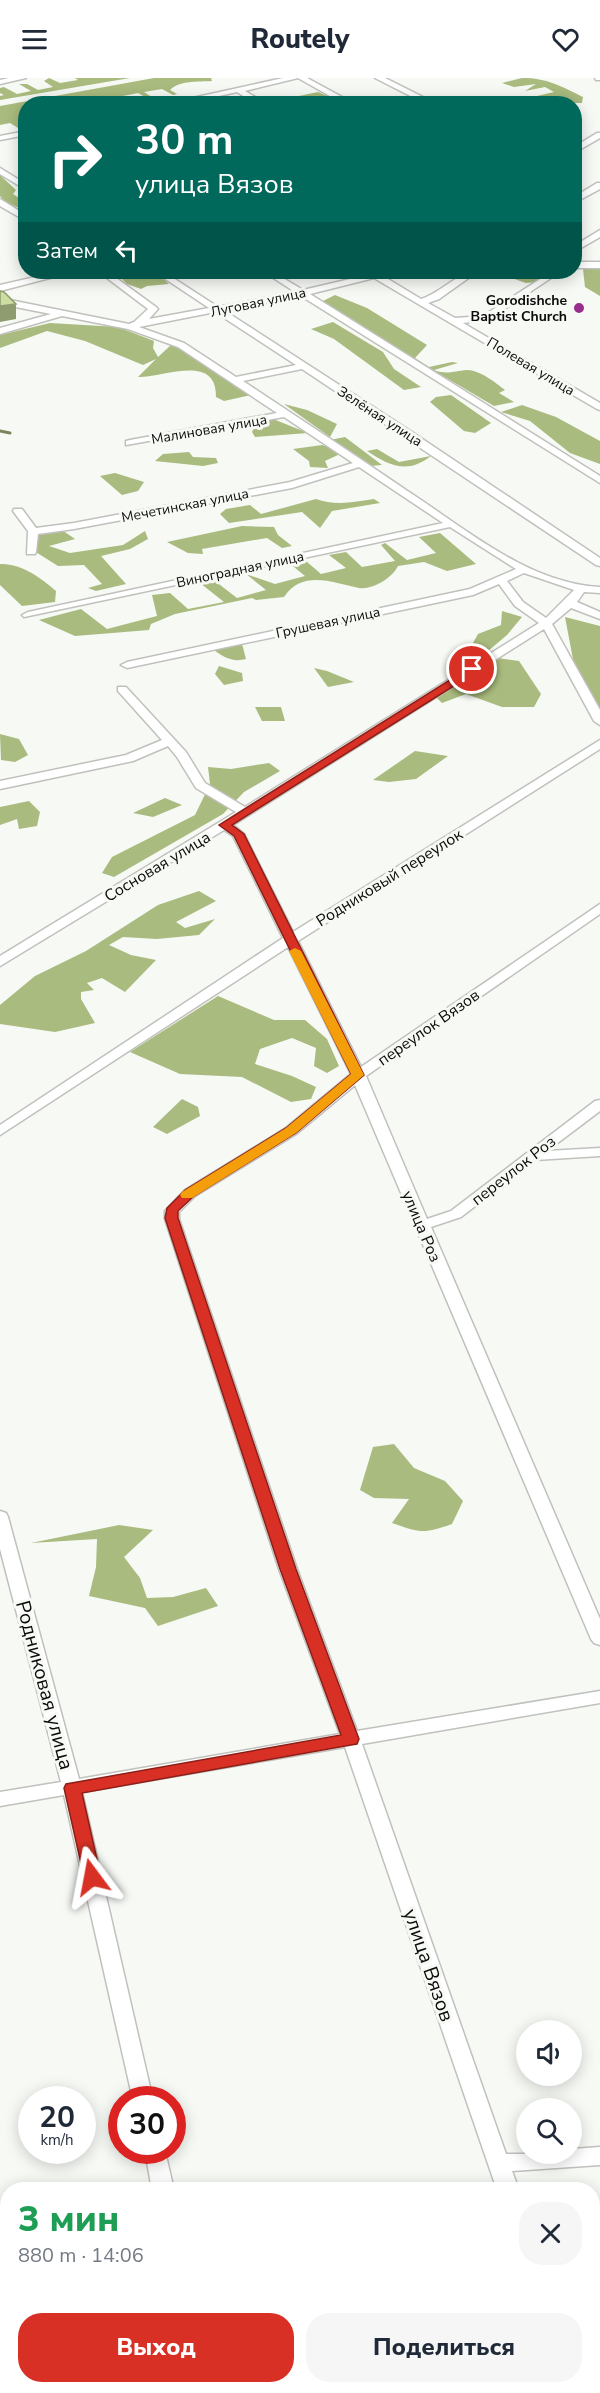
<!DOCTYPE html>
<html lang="ru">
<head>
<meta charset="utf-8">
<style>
  body { margin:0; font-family:"Nunito Sans",sans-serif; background:#f6f6f7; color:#1f2937; height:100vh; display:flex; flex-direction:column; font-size:22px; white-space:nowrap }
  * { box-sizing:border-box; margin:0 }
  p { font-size:20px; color:#747a83 }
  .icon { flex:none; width:33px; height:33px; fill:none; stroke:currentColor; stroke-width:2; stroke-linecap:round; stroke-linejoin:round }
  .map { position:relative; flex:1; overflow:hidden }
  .sheet { position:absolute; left:0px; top:2104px; width:600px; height:212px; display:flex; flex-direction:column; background:#fff; border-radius:24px 24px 0 0; box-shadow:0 3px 15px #0003 }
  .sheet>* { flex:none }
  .top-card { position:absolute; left:18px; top:18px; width:564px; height:183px; border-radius:24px; box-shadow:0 3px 15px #0003; background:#00695c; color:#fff; overflow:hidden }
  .fabs { position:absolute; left:516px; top:1942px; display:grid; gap:12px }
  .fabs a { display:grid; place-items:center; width:66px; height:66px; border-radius:50%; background:#fff; box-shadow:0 3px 15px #0003; font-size:30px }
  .speed { position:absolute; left:18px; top:2008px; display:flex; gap:12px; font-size:30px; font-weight:700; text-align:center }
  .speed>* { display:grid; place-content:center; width:78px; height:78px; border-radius:50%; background:#fff; box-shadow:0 3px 15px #0003; line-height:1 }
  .speed small { font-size:15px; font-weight:400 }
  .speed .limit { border:9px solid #d22; background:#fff; color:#111 }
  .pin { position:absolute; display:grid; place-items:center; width:51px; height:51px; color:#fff; margin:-26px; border:3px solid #fff; border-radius:50%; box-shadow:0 2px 6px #0007 }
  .me { position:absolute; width:66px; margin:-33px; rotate:347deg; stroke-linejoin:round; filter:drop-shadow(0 0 4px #0008) }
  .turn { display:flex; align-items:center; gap:21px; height:126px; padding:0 18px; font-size:27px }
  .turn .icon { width:78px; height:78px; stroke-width:2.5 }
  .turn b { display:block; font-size:42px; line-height:51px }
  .then { display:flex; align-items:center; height:57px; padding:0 18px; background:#0003; gap:12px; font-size:22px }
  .round { display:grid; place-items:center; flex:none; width:63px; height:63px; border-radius:24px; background:#f6f6f7 }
  .head { display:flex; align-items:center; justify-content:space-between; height:102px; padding:0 18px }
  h1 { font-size:36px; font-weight:800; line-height:45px; color:#1e9e55 }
  .cta { display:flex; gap:12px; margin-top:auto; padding:12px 18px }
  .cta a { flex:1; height:69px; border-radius:24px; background:#d93025; color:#fff; font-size:24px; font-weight:800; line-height:69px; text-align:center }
  .cta a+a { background:#f6f6f7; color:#1f2937 }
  header { display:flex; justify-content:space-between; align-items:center; height:78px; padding:0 18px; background:#fff; font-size:27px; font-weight:800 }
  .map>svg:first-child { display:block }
  .forest { fill:#a9bb7e }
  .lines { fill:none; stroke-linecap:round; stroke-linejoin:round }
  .stream { stroke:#7a875c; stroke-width:3 }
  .minor-casing { stroke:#c0c1bd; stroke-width:3 }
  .minor { fill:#fff; fill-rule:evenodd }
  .shaded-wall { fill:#8f9c70 }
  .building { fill:#ccdfa0; stroke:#8f9c70; stroke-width:1.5 }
  .route { fill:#d93025; stroke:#8d1f18; stroke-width:1.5 }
  .slow { fill:#f59e0b }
  .poi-dot { fill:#982d8e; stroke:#f7f9f5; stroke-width:2 }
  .labels { text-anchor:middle; stroke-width:6; stroke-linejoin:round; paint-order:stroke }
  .far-poi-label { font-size:14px; font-weight:bold; fill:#0b0b0a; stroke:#f7f9f5; text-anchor:end }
  .far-street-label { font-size:14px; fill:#0b0b0a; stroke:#f7f9f5 }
  .street-label { font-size:16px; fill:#0b0b0a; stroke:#f7f9f5 }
  .near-street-label { font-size:20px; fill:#0b0b0a; stroke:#f7f9f5 }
</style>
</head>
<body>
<header><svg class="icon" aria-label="menu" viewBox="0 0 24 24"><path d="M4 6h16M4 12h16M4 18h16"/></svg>Routely<svg class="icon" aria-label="heart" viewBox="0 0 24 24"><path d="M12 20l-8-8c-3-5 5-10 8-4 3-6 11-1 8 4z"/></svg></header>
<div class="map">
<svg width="600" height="2315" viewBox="0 0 600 2315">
  <rect width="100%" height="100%" fill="#f7f9f5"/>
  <g class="forest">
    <polygon points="49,0 60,5 78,2 75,0 130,0 0,22 0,18 4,17 0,15 0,10 4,9 17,16 31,13 19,6 27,6 38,12 53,9 44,3"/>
    <path d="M154 0H211L212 3C198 4 180 2 170 12L177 16 173 17 162 11 144 14 155 21 152 23 138 15 123 18 135 25H124L118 22 101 26H26L25 47 18 50 10 45 0 47V28Z"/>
    <path d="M522 0C547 0 561 8 583 19L582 25H557L564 21H546L537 18 554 14 545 9 525 13 536 6 514 9 502 5Z"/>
    <polygon points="318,14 327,18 315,22 319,25 304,23 270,26 264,23 277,20 283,23 296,21 294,19"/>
    <polygon points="0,97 16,112 13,116 25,124 25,137 23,136 24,132 5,124 0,118"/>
    <polygon points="600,190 600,218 585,209 583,191"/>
    <path d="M115 194C132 193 157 192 169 206L147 208 141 211 127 206Z"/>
    <polygon points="473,194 551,195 535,194 527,197 537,199 538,204 526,205 500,196 469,196"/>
    <path d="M335 217 367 230 427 267 415 280 429 289 452 284 458 285 434 292C447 297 454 293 467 292 480 292 496 305 505 312L499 315 514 324 494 328 319 225Z"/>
    <polygon points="333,244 383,274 394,291 421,309 404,312 334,261 311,251"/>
    <path d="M50 245 118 249 154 263 153 270 158 279 171 267 192 276 251 317 224 323 216 319C217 274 162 300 138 299L156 281 143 287 85 263 47 253 0 270V257Z"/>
    <polygon points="451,317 491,345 475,355 464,353 430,324 436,319"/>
    <polygon points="284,326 307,332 337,346 330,359"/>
    <polygon points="522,327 556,339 600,363 600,386 570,375 530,343 501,334"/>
    <polygon points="273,341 308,355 255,359 252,354 255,347 252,345"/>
    <polygon points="345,359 382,387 370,388 330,362"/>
    <polygon points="322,367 331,370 340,376 325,383 328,390 310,389 309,383 293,371"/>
    <path d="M377 371 399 384 431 378C407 397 388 387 367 373Z"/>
    <polygon points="189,374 193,379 216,380 218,385 203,388 155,383 163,376"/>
    <polygon points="115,395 144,404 138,413 122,417 100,398"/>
    <path d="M316 421C334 428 356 424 374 421L380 425 332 433 320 450 302 434 229 445 220 436 226 431 250 427 261 436Z"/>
    <polygon points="242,448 274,449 278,457 292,468 282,470 267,460 202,471 203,476 188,475 167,464"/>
    <polygon points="59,450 75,461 49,468 70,475 123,467 145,453 148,461 130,471 101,478 126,506 96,513 88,510 102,506 84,487 58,488 31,471 32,458"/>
    <path d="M440 455 476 486 447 493 424 484 398 488C392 500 373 512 359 510 333 505 303 491 284 519L256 522 252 520 175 536 151 546 149 552 75 558 39 542 81 531 107 551 157 538 152 517 170 515 188 531 224 524 200 505 215 503 237 520 266 512 246 496 275 506 305 498 288 484 306 483 321 496 346 490 329 477 346 474 362 489 395 483 381 467 385 465 407 482 436 475 419 459Z"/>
    <path d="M0 486C21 485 41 500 56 513L55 524 22 528 0 507Z"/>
    <polygon points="502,533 522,539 507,557 488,573 468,574 478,556 501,547"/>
    <polygon points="565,539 600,548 600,641 580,618"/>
    <path d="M241 562 246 581C232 585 221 578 210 569Z"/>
    <polygon points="491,579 519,583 541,616 534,629 502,629 466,616 442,625 433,616"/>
    <polygon points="219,588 242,595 243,603 224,607 215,596"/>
    <polygon points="314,590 327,593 354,604 328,609"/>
    <polygon points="255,629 281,629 285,643 262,643"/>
    <polygon points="0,656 19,661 28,677 15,684 1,682"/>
    <polygon points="415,673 448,678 416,701 389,704 373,702"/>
    <polygon points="269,685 280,693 244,714 223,736 114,799 102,795 112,779 195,737 210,706 208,689 231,691"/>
    <polygon points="165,720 182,727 153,739 133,735"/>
    <polygon points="29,723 40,734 37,748 19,751 17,741 0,747 0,729"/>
    <polygon points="199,813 216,823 176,844 185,850 215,841 199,857 157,861 123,859 109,867 131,877 156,882 125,914 102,900 87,905 94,912 81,914 81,921 95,945 55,954 0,946 0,927 35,898 86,873 158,827"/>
    <polygon points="218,918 274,942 305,942 327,961 339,988 327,995 314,988 316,970 292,960 260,971 255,986 292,998 316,1009 311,1021 291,1024 242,999 180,996 130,974"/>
    <polygon points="182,1021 198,1029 200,1038 167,1056 153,1049"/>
    <path d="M394 1366 414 1390 445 1403 463 1423 452 1446C424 1456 420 1455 392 1445L409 1421 374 1420 360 1412 373 1369Z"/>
    <polygon points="119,1447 153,1452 124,1479 140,1500 147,1520 173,1519 206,1510 218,1528 158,1548 145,1530 89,1518 96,1489 97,1461 31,1465"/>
  </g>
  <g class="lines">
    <polyline class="stream" points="0,353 10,355"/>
    <g class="minor-casing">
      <g id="minor">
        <polygon points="9,0 26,0 0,6 0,2"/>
        <polygon points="283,0 307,0 355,26 344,26 298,0 245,13 267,26 256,26 237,14 183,26 165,26"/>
        <polygon points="375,0 385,0 437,26 426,26"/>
        <polygon points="595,0 600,0 600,2 596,2"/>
        <polygon points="26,53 26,57 0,62 0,58"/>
        <polygon points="597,55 600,55 600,60 574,75 574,69"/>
        <polygon points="0,90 26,106 26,112 0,96"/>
        <polygon points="597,105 600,105 600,111 574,125 574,119"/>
        <polygon points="0,121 26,137 26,143 0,128"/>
        <polygon points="600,152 600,159 574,174 574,168"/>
        <rect x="574" y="184" width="26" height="6"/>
        <polygon points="57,194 73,194 0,213 0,207"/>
        <path d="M99 194H108L156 229 158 231 149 241 209 230 155 194H164L218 229 295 214 264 194H273L303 212 367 197 365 194H382L385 196 383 198 421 221C441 215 457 194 477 194L439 221 428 225 455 240 483 238 551 194H560L488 242 463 245 600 325V332L597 331 374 200 310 216 600 398V405L301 218 225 233 412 354 600 480V488L596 487 302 291 243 303C297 339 352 375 406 412 465 450 527 505 600 509V515L584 514 577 524 600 534V541L571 530 552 546 600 632V647L594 643 544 551 233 747 244 756 293 854 600 662V671L298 863 361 989 600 826V836L366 998 427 1141 451 1133 595 1023 600 1022V1033L547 1073 600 1070V1078L535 1082 461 1139 431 1149 600 1541V1567L594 1565 591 1561 355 1007 296 1056 195 1118 179 1134V1141L297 1491 357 1653 600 1613V1625L362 1666 506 2076H572V2071L600 2069V2087L512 2093 519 2112H497L345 1669 82 1714 153 2022H133L64 1717 0 1728V1714L61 1704 0 1471V1433L6 1435 8 1439 79 1701 340 1656 279 1491 165 1141V1133L185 1112 286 1050 351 996 288 869 0 1057V1047L283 860 233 758 224 752 0 888V878L236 734 196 710 177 679 168 668 133 683 0 711V703L126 677 162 662 118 613V609H126L186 674 205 705 245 729 539 545 515 528 499 506 473 517 127 590 121 587 127 584 470 511 516 491 450 449 24 539 22 537 28 534 443 445 359 389 292 410 74 451 38 456 36 474 35 476H27L28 453 13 433 14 431H22L36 450 74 445 290 404 353 385 284 339 126 367V363L130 362 277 335 178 269 128 251 62 238 0 256V250L51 236 0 226V220L129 246 134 244 148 231ZM215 234 296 287 236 299 184 265 139 249ZM524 495 574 512 546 540 523 524 507 503Z"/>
        <polygon points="145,2073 165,2073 174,2112 152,2112"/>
        <polygon points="198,2308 220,2308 221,2315 199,2315"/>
        <polygon points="570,2308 592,2308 595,2315 573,2315"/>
      </g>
    </g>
    <use href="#minor" class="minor"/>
  </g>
  <polygon class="shaded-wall" points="16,226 16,241 0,244 0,228"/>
  <polygon class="building" points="0,213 4,214 16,226 0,228"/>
  <polygon class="route" points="472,588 476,589 476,594 232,747 244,756 364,997 296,1055 194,1118 178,1133 178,1140 296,1491 359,1661 357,1666 351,1667 82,1715 101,1799 99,1804 92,1806 86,1804 84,1799 64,1710 66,1706 341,1657 280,1491 165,1140 167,1130 185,1112 286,1050 351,996 234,758 219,747"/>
  <polygon class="slow" points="295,870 301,873 364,997 296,1055 192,1120 182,1120 180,1117 182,1114 286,1050 351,996 289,873"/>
  <circle class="poi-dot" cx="579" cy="230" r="6"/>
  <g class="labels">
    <g class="far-poi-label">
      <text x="567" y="227">Gorodishche<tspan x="567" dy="16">Baptist Church</tspan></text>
    </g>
    <g class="far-street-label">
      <text transform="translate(258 224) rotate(-12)" y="5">Луговая улица</text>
      <text transform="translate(531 288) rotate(31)" y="5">Полевая улица</text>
      <text transform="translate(380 338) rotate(33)" y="5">Зелёная улица</text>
      <text transform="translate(209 351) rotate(-10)" y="5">Малиновая улица</text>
      <text transform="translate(185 427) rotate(-11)" y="5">Мечетинская улица</text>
      <text transform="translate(240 491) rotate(-12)" y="5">Виноградная улица</text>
      <text transform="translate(328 544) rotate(-12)" y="5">Грушевая улица</text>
    </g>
    <g class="street-label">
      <text transform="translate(157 788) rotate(-31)" y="6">Сосновая улица</text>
      <text transform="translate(389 799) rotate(-32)" y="6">Родниковый переулок</text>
      <text transform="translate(428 949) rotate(-35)" y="6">переулок Вязов</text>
      <text transform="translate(513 1092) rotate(-38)" y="6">переулок Роз</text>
      <text transform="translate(422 1148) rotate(67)" y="6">улица Роз</text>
    </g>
    <g class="near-street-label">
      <text transform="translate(45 1607) rotate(75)" y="7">Родниковая улица</text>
      <text transform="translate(429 1887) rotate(71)" y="7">улица Вязов</text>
    </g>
  </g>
</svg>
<div class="fabs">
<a><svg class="icon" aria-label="sound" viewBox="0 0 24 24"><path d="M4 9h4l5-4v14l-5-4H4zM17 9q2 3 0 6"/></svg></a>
<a><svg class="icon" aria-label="search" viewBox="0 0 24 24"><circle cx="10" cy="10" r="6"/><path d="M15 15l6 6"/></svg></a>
</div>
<div class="speed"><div>20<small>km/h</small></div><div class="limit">30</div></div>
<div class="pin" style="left:472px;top:591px;background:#d93025"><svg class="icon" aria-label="arrive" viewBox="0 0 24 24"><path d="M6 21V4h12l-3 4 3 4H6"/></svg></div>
<svg class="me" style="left:92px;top:1799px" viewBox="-20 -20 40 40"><path d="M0-17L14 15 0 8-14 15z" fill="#d93025" stroke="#fff" stroke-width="4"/></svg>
<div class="top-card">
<div class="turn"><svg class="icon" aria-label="right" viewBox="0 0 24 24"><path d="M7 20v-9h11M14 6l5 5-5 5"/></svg><div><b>30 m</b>улица Вязов</div></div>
<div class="then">Затем<svg class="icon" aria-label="left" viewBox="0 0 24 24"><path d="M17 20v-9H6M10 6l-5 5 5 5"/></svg></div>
</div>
<section class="sheet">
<div class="head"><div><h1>3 мин</h1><p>880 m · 14:06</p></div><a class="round"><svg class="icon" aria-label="close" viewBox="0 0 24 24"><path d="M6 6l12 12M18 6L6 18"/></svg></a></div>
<div class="cta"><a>Выход</a><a>Поделиться</a></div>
</section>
</div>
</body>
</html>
